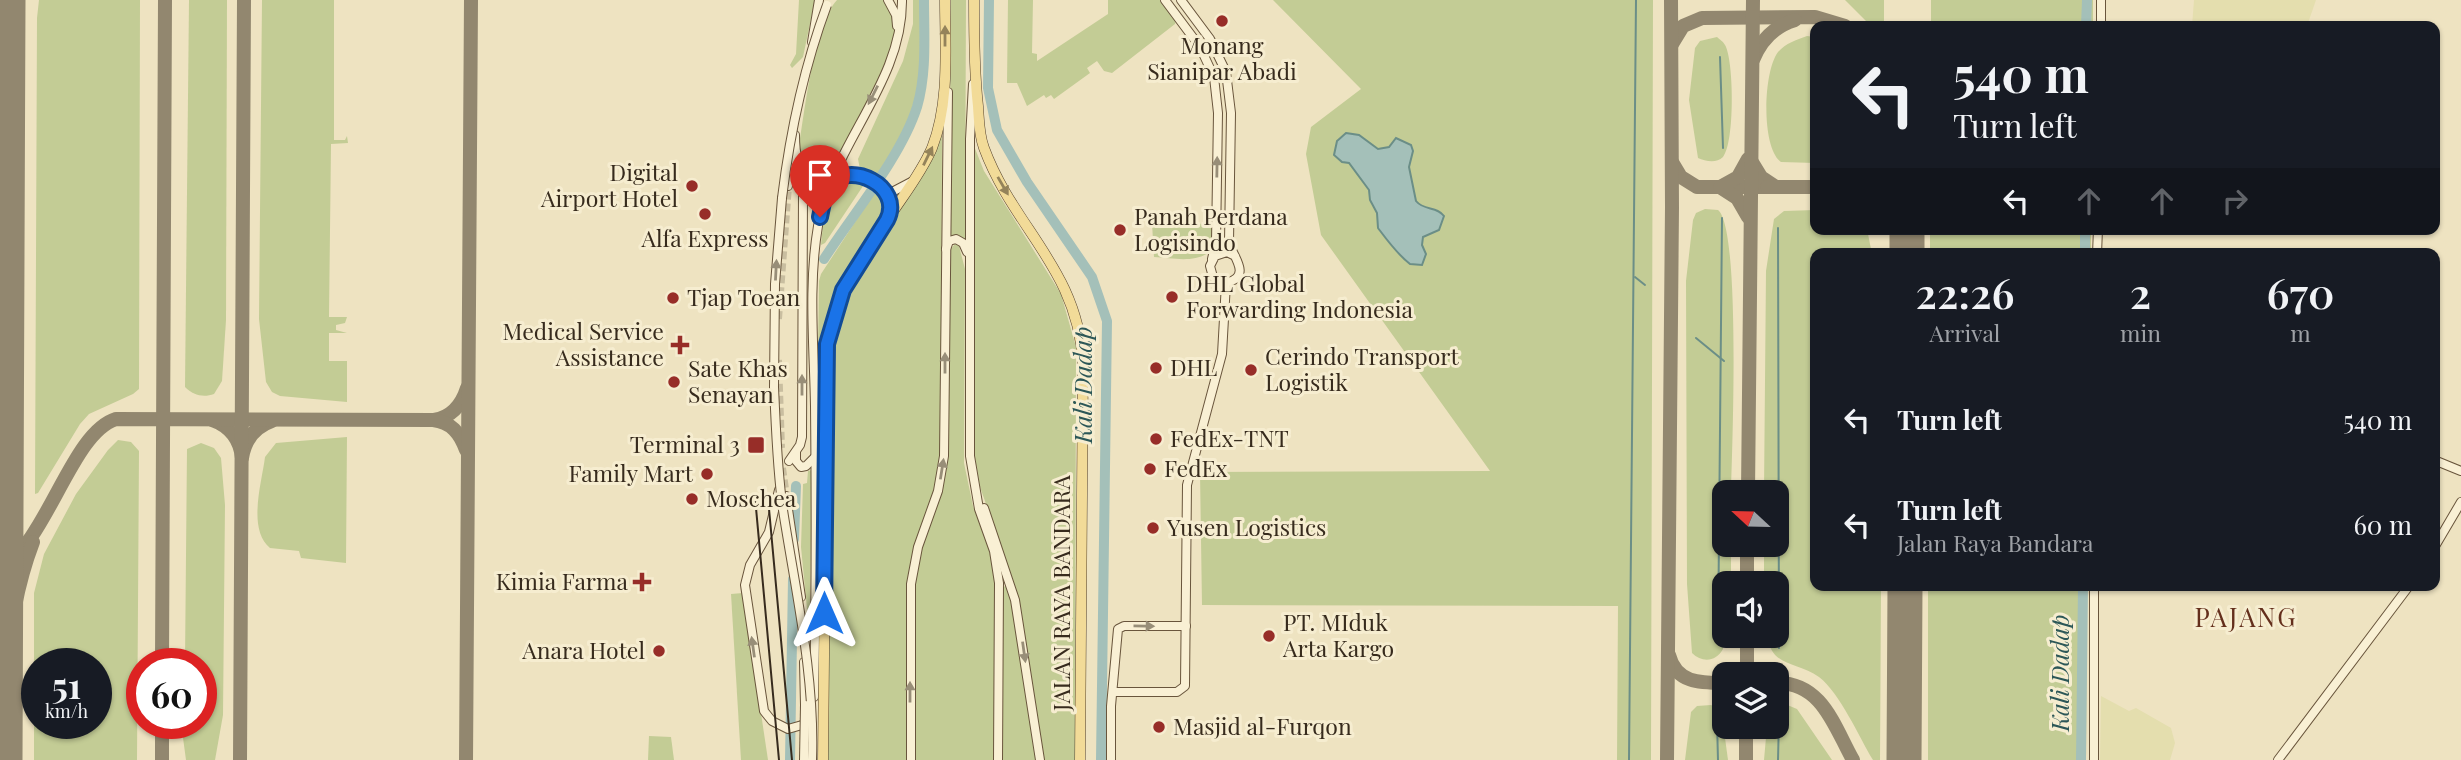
<!DOCTYPE html>
<html lang="en">
<head>
<meta charset="utf-8">
<style>
  body { margin:0; font-family:"Playfair Display",serif; background:#242831; color:#f1f3f6; height:100vh; display:flex; flex-direction:column; font-size:26px; white-space:nowrap }
  * { box-sizing:border-box; margin:0 }
  p { font-size:23px; color:#9ea1a6 }
  .icon { flex:none; width:38px; height:38px; fill:none; stroke:currentColor; stroke-width:2; stroke-linecap:round; stroke-linejoin:round }
  .map { position:relative; flex:1; overflow:hidden }
  .sheet { position:absolute; left:1810px; top:248px; width:630px; height:343px; display:flex; flex-direction:column; background:#171b24; border-radius:14px; box-shadow:0 2px 5px #0004 }
  .sheet>* { flex:none }
  .guide { position:absolute; left:1810px; top:21px; width:630px; height:214px; border-radius:14px; box-shadow:0 2px 5px #0004; background:#171b24; color:#f1f3f6; overflow:hidden }
  .needle { width:46px; rotate:292deg }
  .tools { position:absolute; left:1712px; top:480px; display:grid; gap:14px }
  .tools a { display:grid; place-items:center; width:77px; height:77px; border-radius:14px; background:#171b24; box-shadow:0 2px 5px #0004; font-size:35px }
  .speed { position:absolute; left:21px; top:648px; display:flex; gap:14px; font-size:35px; font-weight:700; text-align:center }
  .speed>* { display:grid; place-content:center; width:91px; height:91px; border-radius:50%; background:#171b24; box-shadow:0 2px 5px #0004; line-height:1 }
  .speed small { font-size:18px; font-weight:400 }
  .speed .limit { border:10px solid #d22; background:#fff; color:#111 }
  .pin { position:absolute; display:grid; place-items:center; width:60px; height:60px; color:#fff; margin:-72px -30px; border-radius:50% 50% 50% 0; rotate:-45deg; box-shadow:0 0 7px #0007 }
  .pin .icon { rotate:45deg }
  .me { position:absolute; width:77px; margin:-38px; rotate:0deg; stroke-linejoin:round; filter:drop-shadow(0 0 5px #0008) }
  .turn { display:flex; align-items:center; gap:24px; height:147px; padding:0 28px; font-size:32px }
  .turn .icon { width:91px; height:91px; stroke-width:2.5 }
  .turn b { display:block; font-size:49px; line-height:60px }
  .lanes { display:flex; align-items:center; height:66px; padding:0 28px; background:#0003; justify-content:center; gap:35px; direction:ltr }
  .lanes .off { opacity:.35 }
  .eta { display:flex; justify-content:space-evenly; align-items:center; height:119px; text-align:center }
  .eta b { font-size:42px; font-weight:600; line-height:49px }
  ul { padding:0; list-style:none }
  li { display:flex; align-items:center; gap:21px; height:105px; padding:0 28px }
  li div { flex:1 }
  li b { display:block; font-size:26px }
  li em { font-style:normal }
  .map>svg:first-child { display:block }
  .farmland { fill:#e4deae }
  .green { fill:#c3cc95; fill-rule:evenodd }
  .water { fill:#a4c0b9; stroke:#6b8e87; stroke-width:2 }
  .lines { fill:none; stroke-linecap:round; stroke-linejoin:round }
  .stream { stroke:#6b8e87; stroke-width:2 }
  .river { stroke:#a4c0b9; stroke-width:10 }
  .taxiway { stroke:#92876f; stroke-width:14 }
  .runway { stroke:#92876f; stroke-width:35 }
  .secondary-tunnel { stroke:#c9bea0; stroke-width:8; stroke-dasharray:8 4; stroke-linecap:butt }
  .secondary-casing { stroke:#69553c; stroke-width:10 }
  .primary-casing { stroke:#55422d; stroke-width:11 }
  .secondary { stroke:#f9f0d4; stroke-width:8 }
  .primary { stroke:#f2db98; stroke-width:10 }
  .tram { stroke:#372b1d; stroke-width:2 }
  .secondary-bridge-casing { stroke:#69553c; stroke-width:10; stroke-linecap:butt }
  .secondary-bridge { stroke:#f9f0d4; stroke-width:8 }
  .oneway { fill:#94835a }
  .oneway2 { fill:#988e78 }
  .route-casing { stroke:#114b97; stroke-width:18 }
  .route { stroke:#1a73e8; stroke-width:12 }
  .poi-dot { fill:#972d28; stroke:#f6edd0; stroke-width:2.5 }
  .labels { text-anchor:middle; stroke-width:6; stroke-linejoin:round; paint-order:stroke }
  .poi-label { font-size:23px; fill:#372b1d; stroke:#f6edd0; text-anchor:start }
  .street-label { font-size:23px; fill:#372b1d; stroke:#f6edd0 }
  .water-label { font-size:24px; font-style:italic; fill:#2c5757; stroke:#f6edd0 }
  .quarter-label { font-size:26px; letter-spacing:2px; fill:#642f1c; stroke:#f6edd0 }
</style>
</head>
<body>
<div class="map">
<svg width="2461" height="760" viewBox="0 0 2461 760">
  <rect width="100%" height="100%" fill="#eee3c1"/>
  <g class="farmland">
    <polygon points="2194,0 2316,0 2307,26 2192,26"/>
    <polygon points="2101,696 2129,711 2136,708 2171,728 2175,743 2170,760 2100,760"/>
  </g>
  <g class="green">
    <polygon points="39,0 140,0 139,389 133,394 89,414 80,424 38,493 35,494 37,18"/>
    <path d="M189 0H227L226 320 222 381 214 394C203 398 193 395 185 387Z"/>
    <polygon points="262,0 334,0 334,140 345,140 347,136 348,143 331,144 329,317 347,317 345,323 336,325 336,330 347,333 329,333 329,361 347,361 347,402 280,396 272,392 266,382 259,319"/>
    <polygon points="799,0 815,0 803,57 792,68 790,65 796,54"/>
    <path d="M837 0H885C888 6 893 13 894 20 902 49 854 129 840 157 824 175 802 170 799 146 805 110 814 25 837 0Z"/>
    <path d="M913 0H923C923 81 923 111 875 179L860 169 858 159 903 61 913 24Z"/>
    <polygon points="951,0 966,0 965,240 958,235 949,236"/>
    <polygon points="1008,0 1033,0 1032,53 1037,54 1037,61 1108,14 1108,0 1161,0 1176,20 1175,24 1112,73 1104,71 1097,61 1087,68 1090,73 1054,99 1051,95 1046,98 1044,95 1027,106 1017,83 1007,83"/>
    <polygon points="1273,0 1653,0 1651,760 1617,760 1618,606 1202,605 1200,472 1490,471 1321,235 1306,154 1311,127 1361,89"/>
    <polygon points="1845,0 1884,0 1884,26 1871,26"/>
    <rect x="1931" y="0" width="162" height="26"/>
    <path d="M1807 36 1815 37V163L1781 162C1761 148 1763 72 1778 52 1786 43 1796 40 1807 36Z"/>
    <path d="M1717 37C1720 40 1723 41 1725 45 1734 60 1735 143 1723 157 1716 164 1705 161 1698 158L1689 100 1695 48 1700 41Z"/>
    <polygon points="942,129 941,451 938,478 909,571 906,760 828,760 829,353 843,298"/>
    <polygon points="974,146 984,171 1061,294 1076,347 1075,760 1002,760 1003,587 1014,583 980,487 975,459"/>
    <path d="M853 178 865 183 825 243 821 245C824 219 825 187 853 178Z"/>
    <path d="M876 190 883 195 889 206 886 213C857 257 827 298 821 352H818L819 281 821 274Z"/>
    <path d="M1705 209 1718 210C1741 228 1732 452 1731 492H1724V544H1731V583H1724L1723 649C1716 662 1702 663 1692 653L1687 584 1686 281 1693 220 1696 213Z"/>
    <path d="M1815 210V229H1867L1872 254H1815V586H1881L1880 760H1873C1859 737 1840 693 1819 677 1797 661 1771 668 1767 635H1776V583H1764V544H1776V492H1764L1766 271 1774 219 1784 211Z"/>
    <path d="M1152 223 1214 224 1212 250C1197 264 1173 258 1154 257Z"/>
    <rect x="1930" y="229" width="161" height="25"/>
    <polygon points="955,244 959,246 965,269 964,463 973,506 989,550 994,572 995,760 912,760 912,597 919,553 942,483 949,251"/>
    <path d="M347 437 346 563 301 558 299 551 270 548C247 529 262 482 265 457L276 443Z"/>
    <path d="M118 440 131 442 139 451 137 760H34V593L44 554 76 494 108 450ZM37 663H96V723H37Z"/>
    <polygon points="201,443 214,448 221,458 225,505 223,715 215,760 186,760 181,723 201,723 201,663 185,663 187,449"/>
    <polygon points="812,470 810,611 807,609 801,547 803,484 807,483 808,471"/>
    <polygon points="1928,586 2087,586 2086,760 1928,760"/>
    <polygon points="743,593 768,760 741,760 731,594"/>
    <polygon points="1785,704 1797,709 1832,760 1764,760 1767,726 1776,726 1776,707"/>
    <polygon points="1711,705 1719,709 1722,716 1728,760 1685,760 1691,712 1697,706"/>
    <polygon points="649,736 671,737 674,760 648,760"/>
  </g>
  <path class="water" d="M1346 133 1359 135 1378 149 1389 147 1396 138 1411 145 1413 151 1409 167 1416 201C1424 211 1437 206 1444 216L1439 230 1423 237 1422 245 1426 254 1422 265 1410 264C1397 254 1387 240 1378 228L1377 213 1370 200 1369 190 1349 163 1342 162 1334 155 1337 141Z"/>
  <g class="lines">
    <g class="stream">
      <polyline points="1720,57 1723,148"/>
      <polyline points="1778,228 1779,648"/>
      <polyline points="1635,277 1645,285"/>
      <polyline points="1696,338 1724,361"/>
      <polyline points="1718,642 1722,218"/>
      <polyline points="1717,722 1718,760"/>
      <polyline points="1629,760 1636,0"/>
      <polyline points="1778,760 1779,718"/>
    </g>
    <g class="river">
      <polyline points="989,0 988,88 997,130 1027,182 1092,277 1107,321 1101,760"/>
      <polyline points="2086,26 2087,0"/>
      <polyline points="2085,254 2085,229"/>
      <path d="M824 259C853 214 901 157 917 107 927 73 924 35 924 0"/>
      <polyline points="794,539 796,486"/>
      <polyline points="790,760 793,579"/>
      <polyline points="2081,760 2083,586"/>
    </g>
    <g class="taxiway">
      <polyline points="1672,44 1683,26 1702,18 1815,17 1845,26"/>
      <path d="M1753 60C1761 40 1775 26 1795 20"/>
      <polyline points="1672,162 1681,177 1697,187 1776,187 1761,177 1750,159"/>
      <polyline points="1767,187 1815,187"/>
      <polyline points="1748,217 1737,198 1720,187 1738,177 1748,159"/>
      <path d="M212 420C229 426 240 439 242 458 245 439 255 427 272 421"/>
      <path d="M434 420C452 417 462 404 467 388"/>
      <polyline points="1748,492 1753,0"/>
      <path d="M0 569C48 541 71 433 116 419L433 420C451 422 460 433 466 450"/>
      <polyline points="1747,583 1747,544"/>
      <path d="M1669 655C1676 683 1700 683 1724 683"/>
      <polyline points="162,663 165,0"/>
      <polyline points="1747,674 1747,635"/>
      <path d="M1776 683C1822 682 1834 726 1853 760"/>
      <path d="M5 687C8 637 15 589 33 542"/>
      <polyline points="162,760 162,723"/>
      <polyline points="240,760 244,0"/>
      <polyline points="466,760 471,0"/>
      <polyline points="1667,760 1672,207 1671,0"/>
      <polyline points="1746,760 1746,726"/>
    </g>
    <g class="runway">
      <polyline points="1907,254 1907,229"/>
      <polyline points="5,760 8,0"/>
      <polyline points="1904,760 1905,586"/>
    </g>
    <g class="secondary-tunnel">
      <polyline points="778,319 788,186"/>
      <polyline points="778,360 781,448"/>
      <polyline points="782,468 786,496"/>
    </g>
    <g class="secondary-casing">
      <g id="secondary">
        <polyline points="888,0 896,15 897,26"/>
        <polyline points="1165,0 1200,47 1214,77 1218,113 1216,242 1212,259"/>
        <path d="M1181 0 1210 39 1226 72 1231 113 1229 242C1231 254 1252 275 1229 282 1222 284 1218 281 1213 277L1210 266 1215 256 1227 252 1235 256"/>
        <polyline points="2101,26 2101,0"/>
        <polyline points="812,42 819,0"/>
        <polyline points="973,84 970,139 970,456 979,509 994,551 999,583 998,760"/>
        <path d="M795 135C795 143 795 152 798 159 806 175 827 175 838 163"/>
        <path d="M830 185C837 179 847 174 857 175 874 177 898 196 889 214"/>
        <polyline points="788,186 792,154"/>
        <polyline points="887,191 894,191 913,181"/>
        <polyline points="946,249 949,241 956,239 963,243 967,252"/>
        <polyline points="2097,254 2098,229"/>
        <polyline points="774,387 775,284 782,198"/>
        <polyline points="796,452 796,461 801,467 806,466 815,457"/>
        <polyline points="2434,460 2461,471"/>
        <polyline points="789,461 800,445 802,437 803,191 800,162"/>
        <polyline points="779,490 769,532 750,565 745,585 764,711 772,721 788,729 802,725 808,719"/>
        <polyline points="786,496 801,597"/>
        <polyline points="984,508 1015,600 1040,760"/>
        <polyline points="2434,548 2461,502"/>
        <polyline points="804,662 805,705"/>
        <polyline points="1114,692 1177,692 1185,686 1187,485 1222,354 1226,283"/>
        <path d="M814 697C816 600 816 503 815 406 814 347 808 284 818 226 831 146 903 83 902 0"/>
        <polyline points="911,760 911,584 918,547 938,491 944,456 948,92"/>
        <polyline points="1111,760 1111,706 1118,629 1124,626 1186,626"/>
        <polyline points="2094,760 2094,586"/>
        <polyline points="2278,760 2409,586"/>
      </g>
    </g>
    <g class="primary-casing">
      <g id="primary">
        <path d="M974 0C974 36 974 71 978 106 979 121 979 135 984 148 1014 229 1078 269 1083 363L1080 760"/>
        <path d="M823 760 827 344C837 292 866 250 896 207 909 188 923 169 932 148 950 102 945 48 945 0"/>
      </g>
    </g>
    <use href="#secondary" class="secondary"/>
    <use href="#primary" class="primary"/>
    <g class="tram">
      <polyline points="755,497 779,760"/>
      <polyline points="768,498 792,760"/>
    </g>
    <g class="secondary-bridge-casing">
      <g id="secondary-bridge">
        <path d="M782 198C790 133 804 67 827 5"/>
        <path d="M774 387C776 428 777 469 783 510 796 594 815 675 812 760"/>
        <polyline points="804,760 805,705"/>
      </g>
    </g>
    <use href="#secondary-bridge" class="secondary-bridge"/>
  </g>
  <defs><path id="oneway-solid" d="M-6-.8H1V-3.2L6.5 0L1 3.2V.8H-6Z" transform="scale(1.75)"/></defs>
  <g class="oneway">
    <use href="#oneway-solid" transform="translate(945 36) rotate(-90)"/>
    <use href="#oneway-solid" transform="translate(928 156) rotate(-64)"/>
    <use href="#oneway-solid" transform="translate(1003 186) rotate(60)"/>
  </g>
  <g class="oneway2">
    <use href="#oneway-solid" transform="translate(873 95) rotate(117)"/>
    <use href="#oneway-solid" transform="translate(1217 167) rotate(-89)"/>
    <use href="#oneway-solid" transform="translate(776 270) rotate(-87)"/>
    <use href="#oneway-solid" transform="translate(945 363) rotate(-90)"/>
    <use href="#oneway-solid" transform="translate(802 385) rotate(-90)"/>
    <use href="#oneway-solid" transform="translate(942 469) rotate(-81)"/>
    <use href="#oneway-solid" transform="translate(1144 626) rotate(1)"/>
    <use href="#oneway-solid" transform="translate(753 647) rotate(-98)"/>
    <use href="#oneway-solid" transform="translate(1024 652) rotate(82)"/>
    <use href="#oneway-solid" transform="translate(910 692) rotate(-90)"/>
  </g>
  <g class="lines">
    <g class="route-casing">
      <path id="route" d="M820 217C822 208 824 193 829 185 849 160 904 186 887 220L843 290 827 344 824 613"/>
    </g>
    <use href="#route" class="route"/>
  </g>
  <g class="poi-dot">
    <circle cx="1222" cy="21" r="7"/>
    <circle cx="692" cy="186" r="7"/>
    <circle cx="705" cy="214" r="7"/>
    <circle cx="1120" cy="230" r="7"/>
    <circle cx="1172" cy="297" r="7"/>
    <circle cx="673" cy="298" r="7"/>
    <path d="M676.5 334.5h7v7h7v7h-7v7h-7v-7h-7v-7h7z"/>
    <circle cx="1156" cy="368" r="7"/>
    <circle cx="1251" cy="370" r="7"/>
    <circle cx="674" cy="382" r="7"/>
    <circle cx="1156" cy="439" r="7"/>
    <rect x="747" y="436" width="18" height="18" rx="3.5"/>
    <circle cx="1150" cy="469" r="7"/>
    <circle cx="707" cy="474" r="7"/>
    <circle cx="692" cy="499" r="7"/>
    <circle cx="1153" cy="528" r="7"/>
    <path d="M638.5 571.5h7v7h7v7h-7v7h-7v-7h-7v-7h7z"/>
    <circle cx="1269" cy="636" r="7"/>
    <circle cx="659" cy="651" r="7"/>
    <circle cx="1159" cy="727" r="7"/>
  </g>
  <g class="labels">
    <g class="poi-label">
      <text x="1222" y="54" text-anchor="middle">Monang<tspan x="1222" dy="26">Sianipar Abadi</tspan></text>
      <text x="678" y="181" text-anchor="end">Digital<tspan x="678" dy="26">Airport Hotel</tspan></text>
      <text x="1134" y="225">Panah Perdana<tspan x="1134" dy="26">Logisindo</tspan></text>
      <text x="705" y="247" text-anchor="middle">Alfa Express</text>
      <text x="1186" y="292">DHL Global<tspan x="1186" dy="26">Forwarding Indonesia</tspan></text>
      <text x="687" y="306">Tjap Toean</text>
      <text x="664" y="340" text-anchor="end">Medical Service<tspan x="664" dy="26">Assistance</tspan></text>
      <text x="1265" y="365">Cerindo Transport<tspan x="1265" dy="26">Logistik</tspan></text>
      <text x="1170" y="376">DHL</text>
      <text x="688" y="377">Sate Khas<tspan x="688" dy="26">Senayan</tspan></text>
      <text x="1170" y="447">FedEx-TNT</text>
      <text x="740" y="453" text-anchor="end">Terminal 3</text>
      <text x="1164" y="477">FedEx</text>
      <text x="693" y="482" text-anchor="end">Family Mart</text>
      <text x="706" y="507">Moschea</text>
      <text x="1167" y="536">Yusen Logistics</text>
      <text x="628" y="590" text-anchor="end">Kimia Farma</text>
      <text x="1283" y="631">PT. MIduk<tspan x="1283" dy="26">Arta Kargo</tspan></text>
      <text x="645" y="659" text-anchor="end">Anara Hotel</text>
      <text x="1173" y="735">Masjid al-Furqon</text>
    </g>
    <g class="street-label">
      <text transform="translate(1062 593) rotate(-90)" y="8">JALAN RAYA BANDARA</text>
    </g>
    <g class="water-label">
      <text transform="translate(1084 385) rotate(-90)" y="8">Kali Dadap</text>
      <text transform="translate(2061 673) rotate(-90)" y="8">Kali Dadap</text>
    </g>
    <g class="quarter-label">
      <text x="2246" y="627">PAJANG</text>
    </g>
  </g>
</svg>
<div class="tools">
<a><svg class="needle" viewBox="-14 -14 28 28"><path d="M0-13l5 13h-10z" fill="#e53935"/><path d="M0 13l5-13h-10z" fill="#9ea1a6"/></svg></a>
<a><svg class="icon" aria-label="sound" viewBox="0 0 24 24"><path d="M4 9h4l5-4v14l-5-4H4zM17 9q2 3 0 6"/></svg></a>
<a><svg class="icon" aria-label="layers" viewBox="0 0 24 24"><path d="M12 4l9 5-9 5-9-5zM3 14l9 5 9-5"/></svg></a>
</div>
<div class="speed"><div>51<small>km/h</small></div><div class="limit">60</div></div>
<div class="pin" style="left:820px;top:217px;background:#d93025"><svg class="icon" aria-label="arrive" viewBox="0 0 24 24"><path d="M6 21V4h12l-3 4 3 4H6"/></svg></div>
<svg class="me" style="left:824px;top:613px" viewBox="-20 -20 40 40"><path d="M0-17L14 15 0 8-14 15z" fill="#1a73e8" stroke="#fff" stroke-width="4"/></svg>
<div class="guide">
<div class="turn"><svg class="icon" aria-label="left" viewBox="0 0 24 24"><path d="M17 20v-9H6M10 6l-5 5 5 5"/></svg><div><b>540 m</b>Turn left</div></div>
<div class="lanes"><svg class="icon" aria-label="left" viewBox="0 0 24 24"><path d="M17 20v-9H6M10 6l-5 5 5 5"/></svg><svg class="icon off" aria-label="ahead" viewBox="0 0 24 24"><path d="M12 20V5M6 11l6-6 6 6"/></svg><svg class="icon off" aria-label="ahead" viewBox="0 0 24 24"><path d="M12 20V5M6 11l6-6 6 6"/></svg><svg class="icon off" aria-label="right" viewBox="0 0 24 24"><path d="M7 20v-9h11M14 6l5 5-5 5"/></svg></div>
</div>
<section class="sheet">
<div class="eta">
<div><b>22:26</b><p>Arrival</p></div>
<div><b>2</b><p>min</p></div>
<div><b>670</b><p>m</p></div>
</div>
<ul>
<li><svg class="icon" aria-label="left" viewBox="0 0 24 24"><path d="M17 20v-9H6M10 6l-5 5 5 5"/></svg><div><b>Turn left</b></div><em>540 m</em></li>
<li><svg class="icon" aria-label="left" viewBox="0 0 24 24"><path d="M17 20v-9H6M10 6l-5 5 5 5"/></svg><div><b>Turn left</b><p>Jalan Raya Bandara</p></div><em>60 m</em></li>
</ul>
</section>
</div>
</body>
</html>
